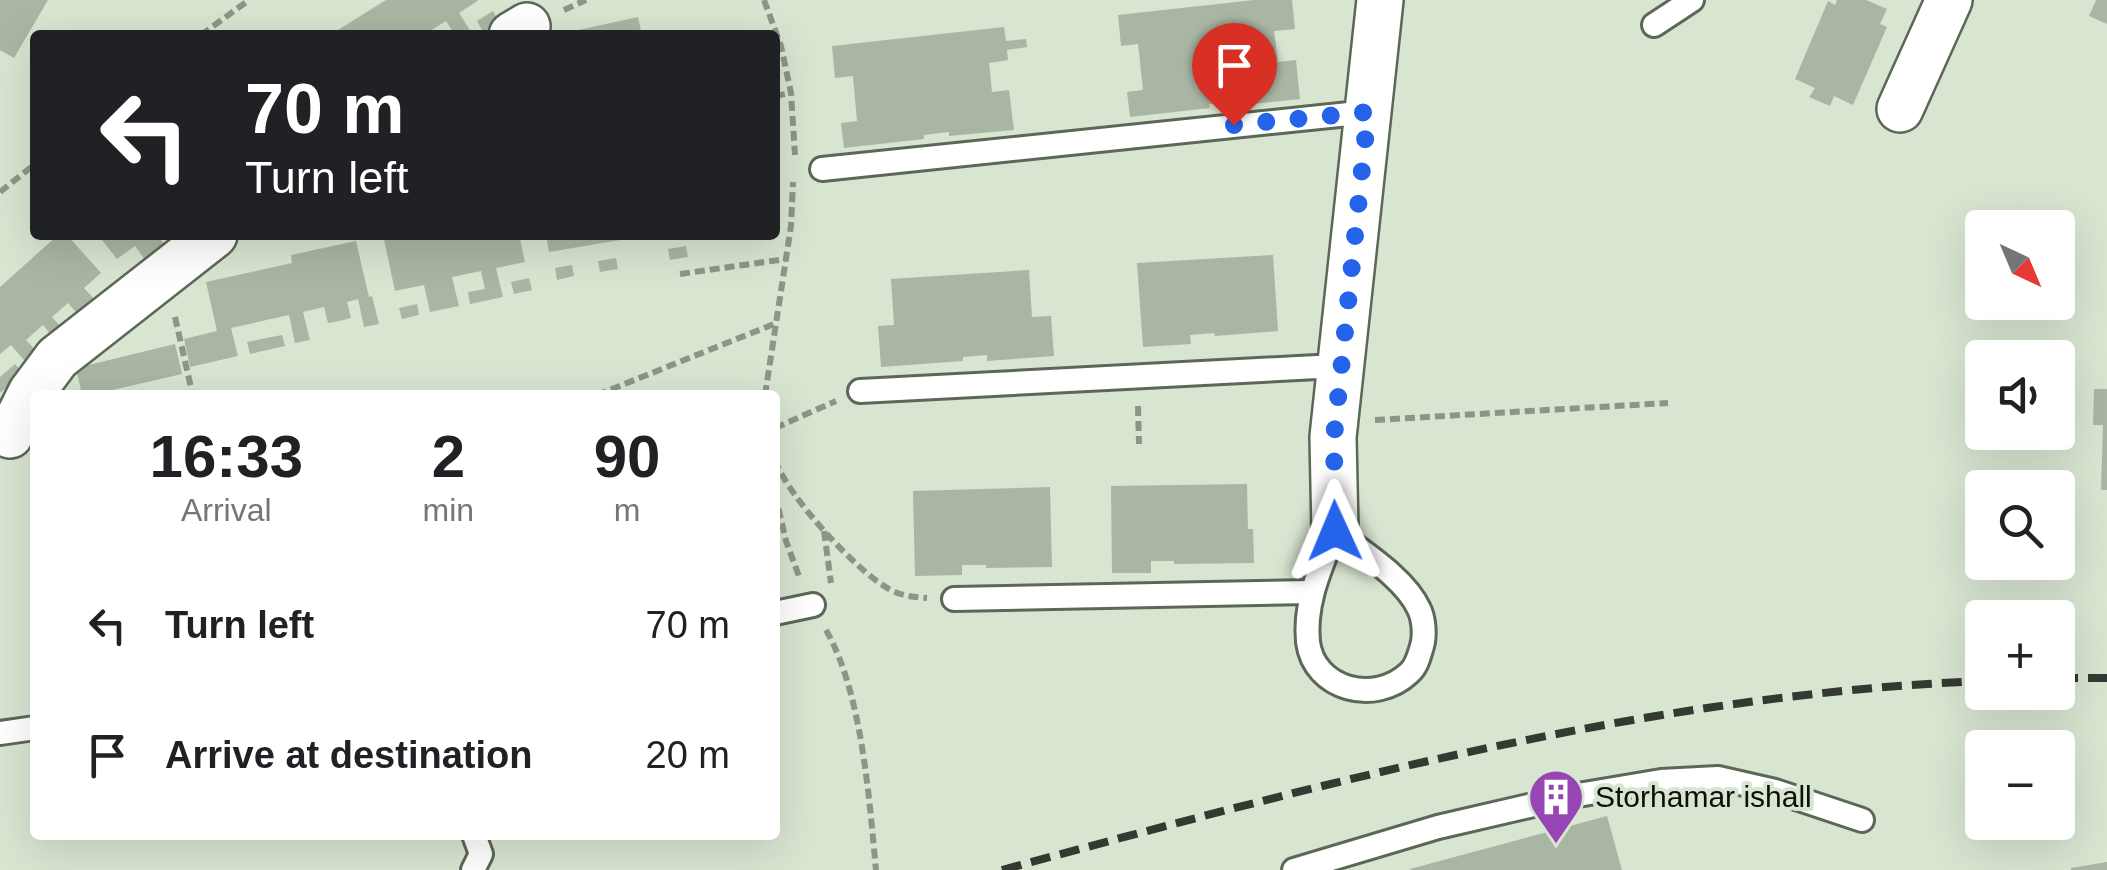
<!DOCTYPE html>
<html lang="en">
<head>
<meta charset="utf-8">
<style>
  body { margin:0; font-family:Helvetica,sans-serif; background:#f6f6f6; color:#202124; height:100vh; display:flex; flex-direction:column; font-size:38px; white-space:nowrap }
  * { box-sizing:border-box; margin:0 }
  p { font-size:32px; color:#757577 }
  .icon { flex:none; width:55px; height:55px; fill:none; stroke:currentColor; stroke-width:2; stroke-linecap:round; stroke-linejoin:round }
  .map { position:relative; flex:1; overflow:hidden }
  .sheet { position:absolute; left:30px; top:390px; width:750px; height:450px; display:flex; flex-direction:column; background:#fff; border-radius:10px; box-shadow:0 10px 40px #0002 }
  .sheet>* { flex:none }
  .top-card { position:absolute; left:30px; top:30px; width:750px; height:210px; border-radius:10px; box-shadow:0 10px 40px #0002; background:#202124; color:#fff; overflow:hidden }
  .needle { width:65px; rotate:136deg }
  .controls { position:absolute; left:1965px; top:210px; display:grid; gap:20px }
  .controls a { display:grid; place-items:center; width:110px; height:110px; border-radius:10px; background:#fff; box-shadow:0 10px 40px #0002; font-size:50px }
  .pin { position:absolute; display:grid; place-items:center; width:85px; height:85px; color:#fff; margin:-102px -42px; border-radius:50% 50% 50% 0; rotate:-45deg; box-shadow:0 0 10px #0007 }
  .pin .icon { rotate:45deg }
  .me { position:absolute; width:110px; margin:-55px; rotate:359deg; stroke-linejoin:round; filter:drop-shadow(0 0 8px #0008) }
  .turn { display:flex; align-items:center; gap:35px; height:210px; padding:0 50px; font-size:45px }
  .turn .icon { width:130px; height:130px; stroke-width:2.5 }
  .turn b { display:block; font-size:70px; line-height:85px }
  .eta { display:flex; justify-content:space-evenly; align-items:center; height:170px; text-align:center }
  .eta b { font-size:60px; font-weight:600; line-height:70px }
  ul { padding:0; list-style:none }
  li { display:flex; align-items:center; gap:30px; height:130px; padding:0 50px }
  li div { flex:1 }
  li b { display:block; font-size:38px }
  li em { font-style:normal }
  .map>svg:first-child { display:block }
  .building { fill:#a9b6a3 }
  .lines { fill:none; stroke-linecap:round; stroke-linejoin:round }
  .lane-casing { stroke:#5c6857; stroke-width:28 }
  .street-casing { stroke:#5c6857; stroke-width:50 }
  .path { stroke:#8c9687; stroke-width:6; stroke-dasharray:10 5; stroke-linecap:butt }
  .lane { stroke:#fff; stroke-width:22 }
  .street { stroke:#fff; stroke-width:45 }
  .rail { stroke:#343a31; stroke-width:8; stroke-dasharray:20 10; stroke-linecap:butt }
  .route { stroke:#2563eb; stroke-width:18; stroke-dasharray:0 32.4 }
  .labels { text-anchor:middle; stroke-width:8; stroke-linejoin:round; paint-order:stroke }
  .poi-label { font-size:30px; fill:#0b1009; stroke:#d8e5d1; text-anchor:start }
</style>
</head>
<body>
<div class="map">
<svg width="2107" height="870" viewBox="0 0 2107 870">
  <rect width="100%" height="100%" fill="#d8e5d1"/>
  <g class="building">
    <polygon points="0,0 48,0 14,58 0,50"/>
    <polygon points="386,0 479,0 459,13 473,35 455,35 446,21 424,35 330,35"/>
    <polygon points="1254,0 1292,0 1295,29 1274,31 1278,62 1296,60 1300,99 1235,106 1235,101 1209,104 1210,108 1130,117 1127,92 1143,90 1138,44 1121,46 1118,15"/>
    <polygon points="1837,0 1866,0 1887,9 1880,24 1887,27 1853,105 1834,96 1830,106 1809,97 1815,88 1795,79 1828,1 1835,5"/>
    <polygon points="2096,0 2107,0 2107,24 2089,16"/>
    <polygon points="493,11 499,22 483,32 477,21"/>
    <polygon points="638,17 642,35 579,35 578,30"/>
    <polygon points="1004,27 1006,41 1026,39 1027,47 1007,50 1008,60 989,63 992,92 1009,90 1014,130 949,136 949,132 924,135 924,139 844,148 841,123 857,121 853,76 835,78 832,46"/>
    <polygon points="58,235 67,235 101,273 84,288 96,301 79,316 68,303 52,317 64,330 54,338 43,325 26,340 41,356 30,367 11,345 0,354 0,287"/>
    <polygon points="98,235 157,235 165,245 145,260 135,246 117,259"/>
    <polygon points="383,235 519,235 525,262 496,268 503,297 470,304 468,292 485,289 481,271 452,277 459,306 430,312 424,285 395,291"/>
    <polygon points="546,235 638,235 638,237 549,252"/>
    <polygon points="356,241 369,297 372,296 379,324 364,327 358,299 347,302 351,318 339,321 328,323 324,307 303,312 310,340 295,343 289,315 231,328 238,356 190,367 184,339 217,331 206,282 292,263 291,255"/>
    <polygon points="686,246 688,257 670,260 668,249"/>
    <polygon points="1273,255 1278,331 1215,336 1214,333 1190,335 1191,344 1143,347 1137,263"/>
    <polygon points="616,258 618,269 600,272 598,261"/>
    <polygon points="572,265 574,276 557,280 555,268"/>
    <polygon points="1029,270 1032,317 1051,316 1054,356 987,361 987,355 963,357 963,361 881,367 878,326 894,325 891,279"/>
    <polygon points="529,278 532,290 514,294 511,282"/>
    <polygon points="417,304 419,315 402,319 399,308"/>
    <polygon points="282,335 285,346 250,354 247,342"/>
    <polygon points="175,344 182,374 91,395 82,395 76,368"/>
    <polygon points="15,364 23,373 0,393 0,377"/>
    <polygon points="2094,389 2107,389 2107,490 2101,490 2103,425 2093,425"/>
    <polygon points="1247,484 1248,529 1253,529 1254,563 1174,564 1174,561 1151,561 1151,573 1112,573 1111,486"/>
    <polygon points="1050,487 1052,567 986,568 986,565 962,565 962,575 915,576 913,491"/>
    <polygon points="1607,816 1622,870 1411,870 1410,869"/>
    <polygon points="2107,862 2107,870 2071,870 2071,868"/>
  </g>
  <g class="lines">
    <g class="lane-casing">
      <g id="lane">
        <polyline points="1654,25 1692,0"/>
        <polyline points="822,169 1368,112"/>
        <polyline points="860,391 1317,367 1340,368"/>
        <path d="M1335 531C1362 552 1405 578 1419 609 1424 619 1425 636 1422 646 1419 656 1417 666 1409 673 1375 705 1314 690 1308 642 1304 602 1321 567 1335 531Z"/>
        <polyline points="954,599 1311,592"/>
        <polyline points="775,613 813,605"/>
        <polyline points="0,733 35,728"/>
        <polyline points="473,870 481,854 474,835"/>
        <polyline points="1294,870 1438,827 1572,796 1661,781 1718,778 1775,791 1862,820"/>
      </g>
    </g>
    <g class="street-casing">
      <g id="street">
        <polyline points="512,35 527,26"/>
        <polyline points="1900,109 1949,0"/>
        <polyline points="10,435 31,393 57,358 214,235"/>
        <polyline points="1335,531 1333,437 1380,0"/>
      </g>
    </g>
    <g class="path">
      <polyline points="764,0 781,46 791,93 795,155"/>
      <polyline points="564,10 586,0"/>
      <polyline points="201,35 249,0"/>
      <polyline points="775,96 791,93"/>
      <polyline points="0,192 35,164"/>
      <polyline points="680,274 786,259"/>
      <polyline points="175,317 192,392"/>
      <polyline points="597,395 774,324"/>
      <polyline points="765,395 791,226 793,182"/>
      <polyline points="1138,406 1139,444"/>
      <polyline points="1375,420 1668,403"/>
      <polyline points="775,428 836,401"/>
      <path d="M775 460C787 495 856 571 889 589 901 596 913 597 927 598"/>
      <polyline points="775,494 786,541 800,579"/>
      <polyline points="824,531 831,583"/>
      <path d="M826 630C862 693 869 797 876 870"/>
    </g>
    <use href="#lane" class="lane"/>
    <use href="#street" class="street"/>
    <g class="rail">
      <polyline points="2058,678 2107,678"/>
      <path d="M1002 870C1323 783 1648 695 1982 681"/>
    </g>
  </g>
  <g class="lines">
    <polyline class="route" points="1234,125 1368,112 1334,437 1335,531"/>
  </g>
  <defs>
    <g id="building-pin" transform="scale(2.875)"><path d="M0 17L-7.5 6A9.5 9.5 0 1 1 7.5 6Z" fill="#9745b4" stroke="#d8e5d1"/><path d="M-4-6H4V6H1V3H-1V6H-4ZM-2.5-4.3h1.7v1.8h-1.7ZM.8-4.3h1.7v1.8H.8ZM-2.5-1h1.7V.8h-1.7ZM.8-1h1.7V.8H.8Z" fill="#fff"/></g>
  </defs>
  <g fill-rule="evenodd">
    <use href="#building-pin" x="1556" y="797"/>
  </g>
  <g class="labels">
    <g class="poi-label">
      <text x="1595" y="807">Storhamar ishall</text>
    </g>
  </g>
</svg>
<div class="controls">
<a><svg class="needle" viewBox="-14 -14 28 28"><path d="M0-13l5 13h-10z" fill="#e53935"/><path d="M0 13l5-13h-10z" fill="#757577"/></svg></a>
<a><svg class="icon" aria-label="sound" viewBox="0 0 24 24"><path d="M4 9h4l5-4v14l-5-4H4zM17 9q2 3 0 6"/></svg></a>
<a><svg class="icon" aria-label="search" viewBox="0 0 24 24"><circle cx="10" cy="10" r="6"/><path d="M15 15l6 6"/></svg></a>
<a>+</a>
<a>−</a>
</div>
<div class="pin" style="left:1234px;top:125px;background:#d93025"><svg class="icon" aria-label="arrive" viewBox="0 0 24 24"><path d="M6 21V4h12l-3 4 3 4H6"/></svg></div>
<svg class="me" style="left:1335px;top:531px" viewBox="-20 -20 40 40"><path d="M0-17L14 15 0 8-14 15z" fill="#2563eb" stroke="#fff" stroke-width="4"/></svg>
<div class="top-card">
<div class="turn"><svg class="icon" aria-label="left" viewBox="0 0 24 24"><path d="M17 20v-9H6M10 6l-5 5 5 5"/></svg><div><b>70 m</b>Turn left</div></div>
</div>
<section class="sheet">
<div class="eta">
<div><b>16:33</b><p>Arrival</p></div>
<div><b>2</b><p>min</p></div>
<div><b>90</b><p>m</p></div>
</div>
<ul>
<li><svg class="icon" aria-label="left" viewBox="0 0 24 24"><path d="M17 20v-9H6M10 6l-5 5 5 5"/></svg><div><b>Turn left</b></div><em>70 m</em></li>
<li><svg class="icon" aria-label="arrive" viewBox="0 0 24 24"><path d="M6 21V4h12l-3 4 3 4H6"/></svg><div><b>Arrive at destination</b></div><em>20 m</em></li>
</ul>
</section>
</div>
</body>
</html>
